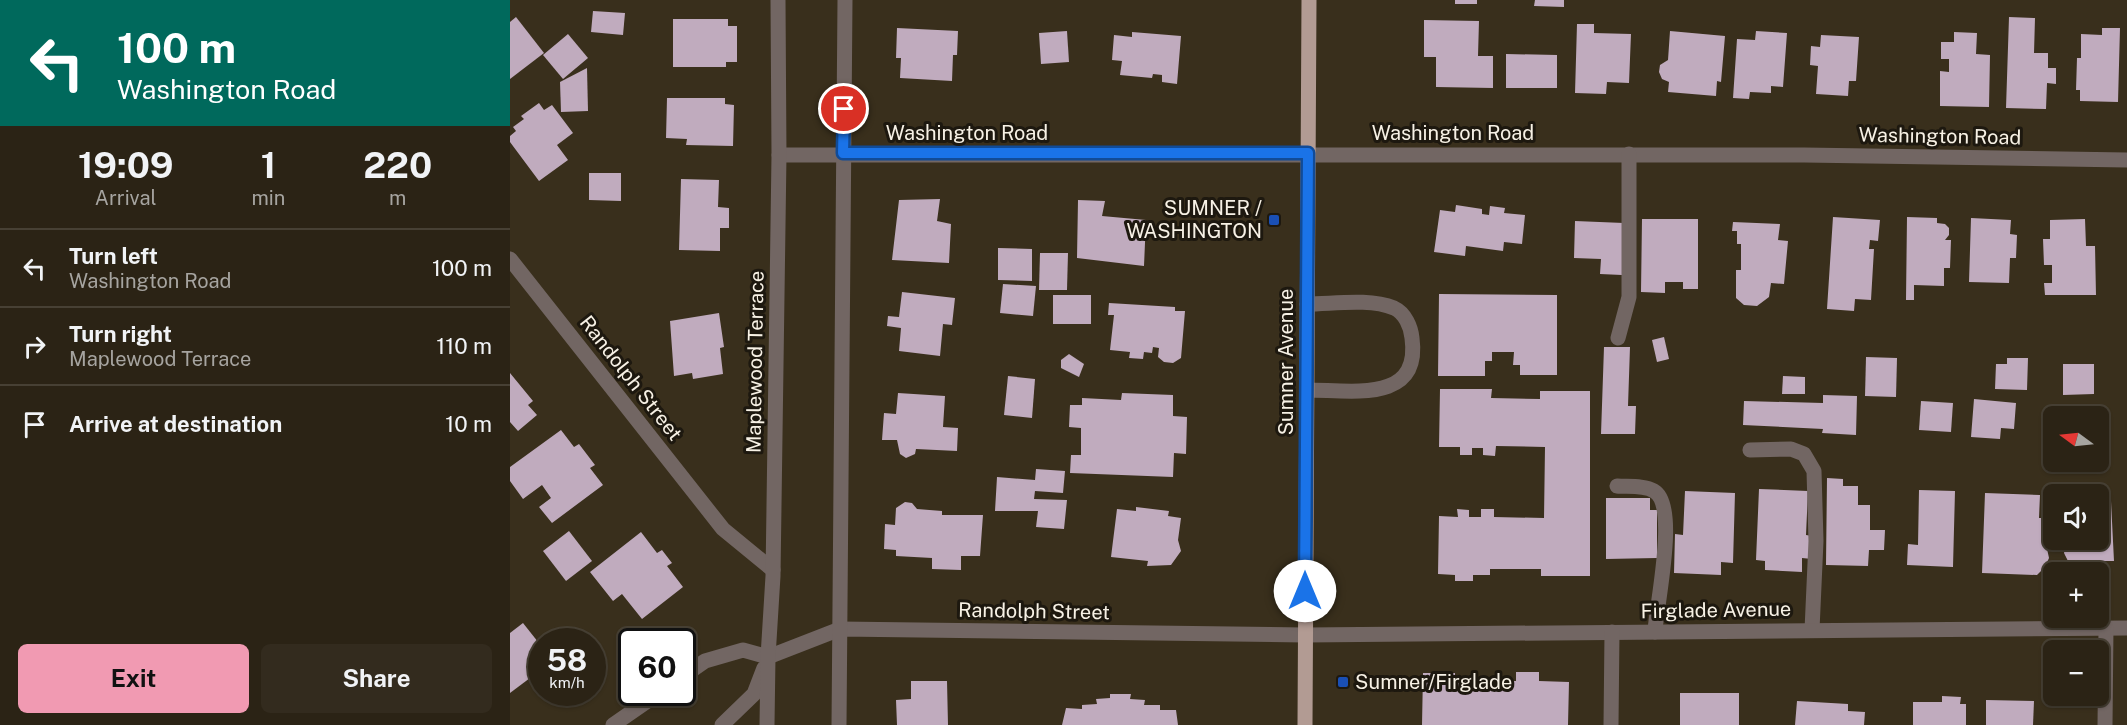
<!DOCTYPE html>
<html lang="en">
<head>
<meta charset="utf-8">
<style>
  body { margin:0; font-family:"Public Sans",sans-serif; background:#332b1e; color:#f1f3f6; height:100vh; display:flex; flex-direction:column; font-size:22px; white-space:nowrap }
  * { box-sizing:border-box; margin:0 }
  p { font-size:20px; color:#a6a4a0 }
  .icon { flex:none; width:33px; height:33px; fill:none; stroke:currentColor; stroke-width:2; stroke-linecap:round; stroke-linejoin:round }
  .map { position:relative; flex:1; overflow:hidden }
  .sheet { display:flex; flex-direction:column; background:#2b2315; width:510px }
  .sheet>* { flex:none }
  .top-card { background:#00695c; color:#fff; overflow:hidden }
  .needle { width:39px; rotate:285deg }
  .fabs { position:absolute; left:1533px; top:406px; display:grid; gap:12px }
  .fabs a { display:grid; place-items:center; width:66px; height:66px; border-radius:9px; background:#2b2315; box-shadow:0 2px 4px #0004,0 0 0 2px #474034; font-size:30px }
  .speed { position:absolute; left:18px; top:628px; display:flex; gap:12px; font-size:30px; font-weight:700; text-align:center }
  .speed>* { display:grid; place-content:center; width:78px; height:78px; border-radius:50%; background:#2b2315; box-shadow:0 2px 4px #0004,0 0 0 2px #474034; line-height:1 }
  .speed small { font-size:15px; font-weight:400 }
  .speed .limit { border:3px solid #111; border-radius:9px; background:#fff; color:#111 }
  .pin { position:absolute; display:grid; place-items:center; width:51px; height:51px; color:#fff; margin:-26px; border:3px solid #fff; border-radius:50%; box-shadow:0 2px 6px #0007 }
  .me { position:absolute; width:66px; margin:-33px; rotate:0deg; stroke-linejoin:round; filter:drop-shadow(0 0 4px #0008) }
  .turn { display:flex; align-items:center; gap:21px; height:126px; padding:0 18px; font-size:27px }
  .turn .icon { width:78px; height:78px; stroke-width:2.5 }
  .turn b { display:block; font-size:42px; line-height:51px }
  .eta { display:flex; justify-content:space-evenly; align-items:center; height:102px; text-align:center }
  .eta b { font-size:36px; font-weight:700; line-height:42px }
  .cta { display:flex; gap:12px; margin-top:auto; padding:12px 18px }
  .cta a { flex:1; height:69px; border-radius:9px; background:#f19ab2; color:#111; font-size:24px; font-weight:700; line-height:69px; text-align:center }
  .cta a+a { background:#332b1e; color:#f1f3f6 }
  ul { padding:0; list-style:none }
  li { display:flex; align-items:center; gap:18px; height:78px; padding:0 18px; border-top:2px solid #474034 }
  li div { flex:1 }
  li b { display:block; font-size:22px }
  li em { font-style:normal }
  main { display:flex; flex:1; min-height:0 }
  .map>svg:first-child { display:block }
  .building { fill:#c0abbe }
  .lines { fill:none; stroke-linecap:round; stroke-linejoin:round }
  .minor { stroke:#726663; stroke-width:15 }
  .major { stroke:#b29b93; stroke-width:15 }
  .route-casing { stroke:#114b97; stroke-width:15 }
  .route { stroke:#1a73e8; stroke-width:10 }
  .transit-dot { fill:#1a4fb4; stroke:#1d180f; stroke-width:2 }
  .labels { text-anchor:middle; stroke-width:6; stroke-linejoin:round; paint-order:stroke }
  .street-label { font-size:20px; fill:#f7f1e5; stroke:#1d180f }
  .poi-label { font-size:20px; fill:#f7f1e5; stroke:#1d180f; text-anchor:end }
</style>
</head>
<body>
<main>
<section class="sheet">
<div class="top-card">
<div class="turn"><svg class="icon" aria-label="left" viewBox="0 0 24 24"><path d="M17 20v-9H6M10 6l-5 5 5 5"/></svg><div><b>100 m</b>Washington Road</div></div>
</div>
<div class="eta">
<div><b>19:09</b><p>Arrival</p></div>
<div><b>1</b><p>min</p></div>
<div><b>220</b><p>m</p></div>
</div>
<ul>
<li><svg class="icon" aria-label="left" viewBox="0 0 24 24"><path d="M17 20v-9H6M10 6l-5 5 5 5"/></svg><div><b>Turn left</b><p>Washington Road</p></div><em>100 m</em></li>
<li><svg class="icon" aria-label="right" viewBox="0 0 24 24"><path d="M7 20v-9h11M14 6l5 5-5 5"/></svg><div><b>Turn right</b><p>Maplewood Terrace</p></div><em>110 m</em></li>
<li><svg class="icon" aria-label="arrive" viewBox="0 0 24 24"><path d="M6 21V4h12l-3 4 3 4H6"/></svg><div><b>Arrive at destination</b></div><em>10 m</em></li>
</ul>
<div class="cta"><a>Exit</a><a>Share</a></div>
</section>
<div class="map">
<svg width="1617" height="725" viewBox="0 0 1617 725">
  <rect width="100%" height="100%" fill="#392f1c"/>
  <g class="building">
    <rect x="945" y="0" width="22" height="4"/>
    <polygon points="1025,0 1054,0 1054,7 1024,6"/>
    <polygon points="83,11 115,13 113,35 81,32"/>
    <polygon points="6,17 34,53 0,79 0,22"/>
    <polygon points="1499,17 1525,18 1524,53 1538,53 1538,68 1546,68 1546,84 1537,83 1536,109 1496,108"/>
    <polygon points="163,19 218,19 218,26 227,26 227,62 216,62 216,67 163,67"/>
    <polygon points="914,20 969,21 968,56 983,56 983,88 926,87 926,57 914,57"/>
    <polygon points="1067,24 1084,24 1084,33 1121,34 1119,83 1097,82 1096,94 1065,93"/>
    <polygon points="387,28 448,31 447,55 443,55 442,81 390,78 391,58 386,58"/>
    <polygon points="1592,28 1610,28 1608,102 1570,101 1570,90 1566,90 1567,58 1571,58 1571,34 1592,35"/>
    <polygon points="557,31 559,62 531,64 529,33"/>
    <polygon points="1160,31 1215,36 1211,82 1207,81 1206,96 1158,92 1159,82 1152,79 1149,72 1150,65 1158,60"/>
    <polygon points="1246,31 1277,33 1273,87 1261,86 1261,93 1240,92 1239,99 1223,98 1227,39 1245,40"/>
    <polygon points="622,32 671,36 667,84 652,82 652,75 643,74 642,78 610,75 612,61 602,60 604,35 622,37"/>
    <polygon points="1444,32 1467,33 1466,54 1480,55 1479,107 1430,106 1430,71 1439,72 1439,59 1431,59 1431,42 1444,42"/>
    <polygon points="58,34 78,58 53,79 33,55"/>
    <polygon points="1311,35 1349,37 1346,81 1339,81 1338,96 1306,94 1308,66 1300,65 1301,46 1310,47"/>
    <polygon points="996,54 1047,55 1047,88 996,88"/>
    <polygon points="77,68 78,111 51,112 50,82"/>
    <polygon points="157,98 215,98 215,104 224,105 223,146 176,145 177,139 156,138"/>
    <polygon points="29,103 34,110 42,105 63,133 47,145 58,160 29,181 0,142 0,136 6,131 3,127 14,119 11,116"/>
    <polygon points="79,173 111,173 111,201 79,200"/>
    <polygon points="171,179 209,180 208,207 219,208 219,228 210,228 210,251 169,250"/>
    <polygon points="430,199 427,221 441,224 439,263 382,260 389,200"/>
    <polygon points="568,200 595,201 592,216 636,220 634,266 567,258"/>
    <polygon points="946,205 972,209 972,214 979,215 980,206 995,208 994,213 1015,215 1012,244 994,242 993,251 956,246 955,256 924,252 930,210 945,212"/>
    <polygon points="1323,217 1370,220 1368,241 1360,240 1359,249 1364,249 1361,300 1345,299 1344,311 1317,309"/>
    <polygon points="1397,217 1427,218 1427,223 1435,224 1439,228 1439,235 1435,240 1441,240 1440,268 1434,268 1434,286 1404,285 1404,300 1396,300"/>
    <polygon points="1461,218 1501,220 1500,234 1507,235 1506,258 1500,258 1499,283 1459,282"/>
    <polygon points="1132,219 1188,219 1188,289 1173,289 1173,282 1155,282 1155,293 1131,292"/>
    <polygon points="1575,219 1576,246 1585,246 1586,295 1535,295 1534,283 1542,283 1542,265 1534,265 1533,239 1540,239 1540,220"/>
    <polygon points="1065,221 1114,223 1112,275 1090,274 1091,259 1064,258"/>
    <polygon points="1223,222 1270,224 1268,240 1278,241 1274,284 1261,283 1259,297 1247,306 1234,305 1226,298 1226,270 1231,270 1231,244 1227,244 1227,231 1222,231"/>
    <polygon points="488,248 522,249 522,281 488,280"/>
    <polygon points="530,253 558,253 557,290 529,290"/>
    <polygon points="493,284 526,286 523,316 490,313"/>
    <polygon points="392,292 445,298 442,325 433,324 430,356 389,351 391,328 377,326 378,316 389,317"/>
    <polygon points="929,294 1047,295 1047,375 1010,375 1010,365 1003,365 1004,352 982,352 982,361 975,361 975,376 928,376"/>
    <rect x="543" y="295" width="38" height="29"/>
    <polygon points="599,303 665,307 665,311 675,311 671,358 663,363 654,362 648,357 649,348 643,347 642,353 634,352 633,359 619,358 620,352 600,350 604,315 598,315"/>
    <polygon points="209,313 214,347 210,348 213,374 183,379 182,373 164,376 160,321"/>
    <polygon points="1154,337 1159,359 1147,362 1142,340"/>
    <polygon points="1094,347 1120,347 1118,406 1126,406 1125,434 1091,434"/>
    <polygon points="559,354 574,364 569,377 551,368 551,360"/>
    <polygon points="1356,357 1387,358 1386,397 1355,396"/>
    <polygon points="1497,358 1518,358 1517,390 1485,389 1486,364 1497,364"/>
    <polygon points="1553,364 1584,364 1584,394 1553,395"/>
    <polygon points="0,373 23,401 18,405 27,415 8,431 0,422"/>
    <polygon points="498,376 525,379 522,418 494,415"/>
    <polygon points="1273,376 1295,377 1295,394 1272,394"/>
    <polygon points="930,389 982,389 981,398 1030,399 1030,391 1080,391 1080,576 1031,576 1031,569 980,569 980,575 963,575 963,581 945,581 945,575 928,574 929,516 948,517 947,509 959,510 959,517 971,517 971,509 984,509 984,517 1034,518 1035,447 986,446 985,456 973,455 973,448 962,448 962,455 950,455 950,447 929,447"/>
    <polygon points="388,393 435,396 433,427 448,428 447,451 406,449 405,454 396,458 390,454 387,440 372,440 374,413 386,414"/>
    <polygon points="612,393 663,395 663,416 677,417 676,454 664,453 663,477 560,473 561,455 571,455 571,428 559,427 560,405 572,405 572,398 611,400"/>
    <polygon points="1313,395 1347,396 1346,435 1312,433 1313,429 1233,425 1234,401 1313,403"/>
    <polygon points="1464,399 1506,403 1504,429 1491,428 1490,439 1461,437"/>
    <polygon points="1411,401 1443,403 1441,432 1409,430"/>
    <polygon points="51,430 64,447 69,444 85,465 80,468 93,485 42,523 29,507 41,498 32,485 13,499 0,481 0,467"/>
    <polygon points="526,469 555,471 553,493 525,491 524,499 557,500 554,529 526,527 528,511 485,511 487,477 525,480"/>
    <polygon points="1317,478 1333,479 1333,486 1348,486 1348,505 1360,505 1360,530 1375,530 1374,550 1359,550 1358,566 1316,565"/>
    <polygon points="1249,489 1298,491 1296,535 1302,536 1302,559 1292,558 1292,572 1255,570 1255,561 1246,560"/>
    <polygon points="1409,490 1445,491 1443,567 1397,565 1398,544 1408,545"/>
    <polygon points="1175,491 1225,493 1223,563 1211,562 1211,575 1164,573 1165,534 1173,535"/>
    <polygon points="1475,493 1530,495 1529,518 1537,518 1536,544 1539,558 1535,567 1527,575 1472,573"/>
    <polygon points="1096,498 1140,498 1140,510 1147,510 1147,558 1096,559"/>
    <polygon points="1588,501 1601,501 1604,561 1594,561 1594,576 1588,576 1588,573 1560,573 1560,565 1554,553 1555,548 1560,540 1588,540"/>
    <polygon points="395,502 402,503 407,509 432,511 432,515 473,515 470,556 451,556 451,570 422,569 422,558 386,556 386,550 374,549 375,524 385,525 386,508"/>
    <polygon points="626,507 659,511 658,516 671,518 668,540 671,551 661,565 637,566 638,561 601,557 607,509 626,511"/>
    <polygon points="59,531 82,561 56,581 33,551"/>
    <polygon points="131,532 147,553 152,550 162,563 157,566 173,587 132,619 112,594 103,601 80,572"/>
    <polygon points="13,623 32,647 32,669 0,693 0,633"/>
    <polygon points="1006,672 1029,672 1029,681 1059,682 1058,725 912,725 913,673 945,673 945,680 1006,681"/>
    <polygon points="401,681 437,681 438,725 387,725 386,700 401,699"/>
    <rect x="1170" y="693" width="59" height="32"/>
    <polygon points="600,694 621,694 620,699 635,700 634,705 650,705 650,710 666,710 668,725 552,725 556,708 572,709 572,705 587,704 586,699 600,698"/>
    <polygon points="1432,696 1451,697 1450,704 1456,704 1456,725 1403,725 1403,702 1432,702"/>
    <polygon points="1476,700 1524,701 1523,725 1476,725"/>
    <polygon points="1287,701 1338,704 1338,711 1355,712 1354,725 1285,725"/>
  </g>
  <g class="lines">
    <g class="minor">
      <polyline points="269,155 1294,155 1617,160"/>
      <polyline points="0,259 213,529 263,570"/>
      <polyline points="1108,338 1119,297 1119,154"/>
      <path d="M797 390C841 390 911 404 902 338 901 327 895 313 884 308 859 298 823 304 797 304"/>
      <polyline points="1240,450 1281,449 1294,454 1304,471 1306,541 1302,630"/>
      <path d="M1107 486C1117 487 1134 485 1144 491 1169 505 1146 605 1145 632"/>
      <polyline points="258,657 330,629 795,635 1617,628"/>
      <polyline points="172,677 195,661 233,650 258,657"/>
      <polyline points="103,725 149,693"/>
      <polyline points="212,725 244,694 254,668"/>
      <polyline points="257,725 258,657 263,576 269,155 268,0"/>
      <polyline points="329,725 335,0"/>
      <polyline points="1101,725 1102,632"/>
      <polyline points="1595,725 1596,628"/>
    </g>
    <polyline class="major" points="795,725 799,0"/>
  </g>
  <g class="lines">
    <g class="route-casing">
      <polyline id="route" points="334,109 333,153 798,153 795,591"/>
    </g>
    <use href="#route" class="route"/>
  </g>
  <g class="transit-dot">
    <rect x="758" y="214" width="12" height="12" rx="3"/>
    <rect x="827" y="676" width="12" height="12" rx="3"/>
  </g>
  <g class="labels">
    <g class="street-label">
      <text x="457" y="140">Washington Road</text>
      <text x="943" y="140">Washington Road</text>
      <text transform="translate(1430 136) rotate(1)" y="7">Washington Road</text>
      <text transform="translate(245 362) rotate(-89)" y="7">Maplewood Terrace</text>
      <text transform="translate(776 362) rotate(-90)" y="7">Sumner Avenue</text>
      <text transform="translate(121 378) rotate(52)" y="7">Randolph Street</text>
      <text transform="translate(1206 610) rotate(-1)" y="7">Firglade Avenue</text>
      <text transform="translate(524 611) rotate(1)" y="7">Randolph Street</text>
    </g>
    <g class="poi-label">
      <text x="752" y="215">SUMNER /<tspan x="752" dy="23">WASHINGTON</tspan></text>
      <text x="845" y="689" text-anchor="start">Sumner/Firglade</text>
    </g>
  </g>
</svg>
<div class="fabs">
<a><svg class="needle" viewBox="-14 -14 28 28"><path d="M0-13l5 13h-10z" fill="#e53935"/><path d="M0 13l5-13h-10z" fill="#a6a4a0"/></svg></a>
<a><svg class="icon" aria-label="sound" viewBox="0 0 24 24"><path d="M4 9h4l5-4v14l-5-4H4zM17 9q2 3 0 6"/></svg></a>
<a>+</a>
<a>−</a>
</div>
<div class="speed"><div>58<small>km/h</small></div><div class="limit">60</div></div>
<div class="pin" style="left:334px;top:109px;background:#d93025"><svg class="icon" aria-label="arrive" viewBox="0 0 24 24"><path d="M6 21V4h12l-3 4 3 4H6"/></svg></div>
<svg class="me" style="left:795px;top:591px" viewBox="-20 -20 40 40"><circle r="19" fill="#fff"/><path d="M0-13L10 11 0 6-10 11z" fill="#1a73e8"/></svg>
</div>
</main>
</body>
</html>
